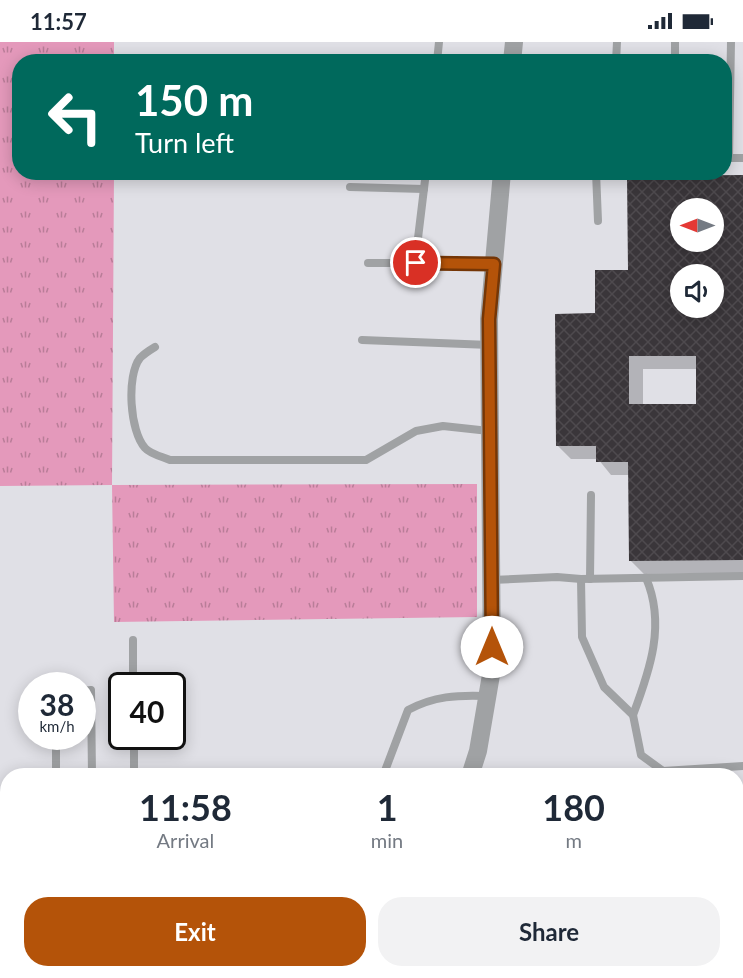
<!DOCTYPE html>
<html lang="en">
<head>
<meta charset="utf-8">
<style>
  body { margin:0; font-family:Lato,sans-serif; background:#f2f2f3; color:#1f2937; height:100vh; display:flex; flex-direction:column; font-size:22px; white-space:nowrap }
  * { box-sizing:border-box; margin:0 }
  p { font-size:20px; color:#747a83 }
  .icon { flex:none; width:33px; height:33px; fill:none; stroke:currentColor; stroke-width:2; stroke-linecap:round; stroke-linejoin:round }
  .map { position:relative; flex:1; overflow:hidden }
  .panel { position:absolute; left:0px; top:726px; width:744px; height:210px; display:flex; flex-direction:column; background:#fff; border-radius:24px 24px 0 0; box-shadow:0 3px 15px #0003 }
  .panel>* { flex:none }
  .hud { position:absolute; left:12px; top:12px; width:720px; height:126px; border-radius:24px; box-shadow:0 3px 15px #0003; background:#00695c; color:#fff; overflow:hidden }
  .needle { width:39px; rotate:270deg }
  .fabs { position:absolute; left:670px; top:156px; display:grid; gap:12px }
  .fabs a { display:grid; place-items:center; width:54px; height:54px; border-radius:50%; background:#fff; box-shadow:0 3px 15px #0003; font-size:30px }
  .speed { position:absolute; left:18px; top:630px; display:flex; gap:12px; font-size:30px; font-weight:700; text-align:center }
  .speed>* { display:grid; place-content:center; width:78px; height:78px; border-radius:50%; background:#fff; box-shadow:0 3px 15px #0003; line-height:1 }
  .speed small { font-size:15px; font-weight:400 }
  .speed .limit { border:3px solid #111; border-radius:9px; background:#fff; color:#111 }
  .pin { position:absolute; display:grid; place-items:center; width:51px; height:51px; color:#fff; margin:-26px; border:3px solid #fff; border-radius:50%; box-shadow:0 2px 6px #0007 }
  .me { position:absolute; width:66px; margin:-33px; rotate:0deg; stroke-linejoin:round; filter:drop-shadow(0 0 4px #0008) }
  .turn { display:flex; align-items:center; gap:21px; height:126px; padding:0 24px; font-size:27px }
  .turn .icon { width:78px; height:78px; stroke-width:2.5 }
  .turn b { display:block; font-size:42px; line-height:51px }
  .eta { display:flex; justify-content:space-evenly; align-items:center; height:102px; text-align:center }
  .eta b { font-size:36px; font-weight:700; line-height:42px }
  .action { display:flex; gap:12px; margin-top:auto; padding:12px 24px }
  .action a { flex:1; height:69px; border-radius:24px; background:#b45309; color:#fff; font-size:24px; font-weight:700; line-height:69px; text-align:center }
  .action a+a { background:#f2f2f3; color:#1f2937 }
  .status { display:flex; justify-content:space-between; align-items:center; height:42px; padding:0 30px; background:#fff; direction:ltr }
  .status svg { height:16px; fill:currentColor }
  .map>svg:first-child { display:block }
  .grass { fill:url(#grass-tufts) }
  .park { fill:#e499bb }
  .shadow { fill:#0003; fill-rule:evenodd }
  .building { fill:url(#building-cross-hatch); fill-rule:evenodd }
  .lines { fill:none; stroke-linecap:round; stroke-linejoin:round }
  .service { stroke:#a0a2a4; stroke-width:8 }
  .tertiary { stroke:#a0a2a4; stroke-width:18 }
  .route-casing { stroke:#753606; stroke-width:15 }
  .route { stroke:#b45309; stroke-width:10 }
</style>
</head>
<body>
<div class="status"><b>11:57</b><svg viewBox="0 0 49 12"><path d="M0 12V9h3v3zM5 12V6h3v6zM10 12V3h3v9zM15 12V0h3v12zM26 1h20v11H26zM47 4h2v5h-2z"/></svg></div>
<div class="map">
<svg width="743" height="936" viewBox="0 0 743 936">
  <defs>
    <pattern id="grass-tufts" width="24" height="20" patternUnits="userSpaceOnUse" patternTransform="scale(1.5)"><rect width="24" height="20" fill="#e499bb"/><path d="M3 7l-1-3M5 7V3M7 7l1-3M15 17l-1-3M17 17v-4M19 17l1-3" fill="none" stroke="#b97d98"/></pattern>
    <pattern id="building-cross-hatch" width="8" height="8" patternUnits="userSpaceOnUse" patternTransform="scale(1.5)"><rect width="8" height="8" fill="#3a363a"/><path d="M0 0l8 8M0 8l8-8" fill="none" stroke="#4e4a4e"/></pattern>
  </defs>
  <rect width="100%" height="100%" fill="#e0e0e6"/>
  <g class="grass">
    <polygon points="0,0 114,0 114,19 20,20 20,130 114,131 112,443 477,442 477,575 114,580 112,443 0,444"/>
    <polygon points="737,772 738,936 351,936 348,929 736,928"/>
  </g>
  <polygon class="park" points="740,774 743,774 743,936 738,936"/>
  <path class="shadow" d="M629 135H743V531L644 532 630 518V433H611L598 417H571L557 403 629 229ZM681 166H714V200H681ZM681 232H714V266H681ZM643 327H697V364H643Z"/>
  <path class="building" d="M743 133V518L629 519 628 420H596V404H556L555 272 595 271V228H628L627 134ZM681 166H714V200H681ZM681 232H714V266H681ZM629 314H696V362H629Z"/>
  <g class="lines">
    <g class="service">
      <polyline points="437,20 439,0"/>
      <polyline points="616,20 617,0"/>
      <polyline points="675,20 675,0"/>
      <polyline points="727,116 743,116"/>
      <polyline points="729,116 731,0"/>
      <polyline points="596,130 598,179"/>
      <polyline points="350,145 424,147"/>
      <polyline points="368,221 494,221"/>
      <polyline points="415,221 426,130"/>
      <polyline points="362,298 490,303"/>
      <path d="M155 305C150 308 144 312 140 316 126 334 130 390 145 406 150 412 163 415 170 418H366L416 389 443 384 489 389"/>
      <polyline points="581,537 582,595 604,645 633,673 641,713 663,729 743,724"/>
      <polyline points="590,537 591,453"/>
      <polyline points="491,538 557,535 581,537 743,534"/>
      <polyline points="133,598 133,644"/>
      <polyline points="82,649 91,648 92,734"/>
      <path d="M633 673C650 628 666 582 646 536"/>
      <polyline points="56,694 56,734"/>
      <polyline points="134,694 134,734"/>
      <path d="M383 734 408 668C434 654 457 653 486 654"/>
      <polyline points="72,936 72,928"/>
      <polyline points="139,936 140,928"/>
    </g>
    <g class="tertiary">
      <polyline points="512,20 514,0"/>
      <polyline points="470,734 478,709 492,627 489,277 502,130"/>
      <polyline points="303,936 315,928"/>
    </g>
  </g>
  <g class="lines">
    <g class="route-casing">
      <polyline id="route" points="416,221 494,222 489,277 492,605"/>
    </g>
    <use href="#route" class="route"/>
  </g>
</svg>
<div class="fabs">
<a><svg class="needle" viewBox="-14 -14 28 28"><path d="M0-13l5 13h-10z" fill="#e53935"/><path d="M0 13l5-13h-10z" fill="#747a83"/></svg></a>
<a><svg class="icon" aria-label="sound" viewBox="0 0 24 24"><path d="M4 9h4l5-4v14l-5-4H4zM17 9q2 3 0 6"/></svg></a>
</div>
<div class="speed"><div>38<small>km/h</small></div><div class="limit">40</div></div>
<div class="pin" style="left:416px;top:221px;background:#d93025"><svg class="icon" aria-label="arrive" viewBox="0 0 24 24"><path d="M6 21V4h12l-3 4 3 4H6"/></svg></div>
<svg class="me" style="left:492px;top:605px" viewBox="-20 -20 40 40"><circle r="19" fill="#fff"/><path d="M0-13L10 11 0 6-10 11z" fill="#b45309"/></svg>
<div class="hud">
<div class="turn"><svg class="icon" aria-label="left" viewBox="0 0 24 24"><path d="M17 20v-9H6M10 6l-5 5 5 5"/></svg><div><b>150 m</b>Turn left</div></div>
</div>
<section class="panel">
<div class="eta">
<div><b>11:58</b><p>Arrival</p></div>
<div><b>1</b><p>min</p></div>
<div><b>180</b><p>m</p></div>
</div>
<div class="action"><a>Exit</a><a>Share</a></div>
</section>
</div>
</body>
</html>
